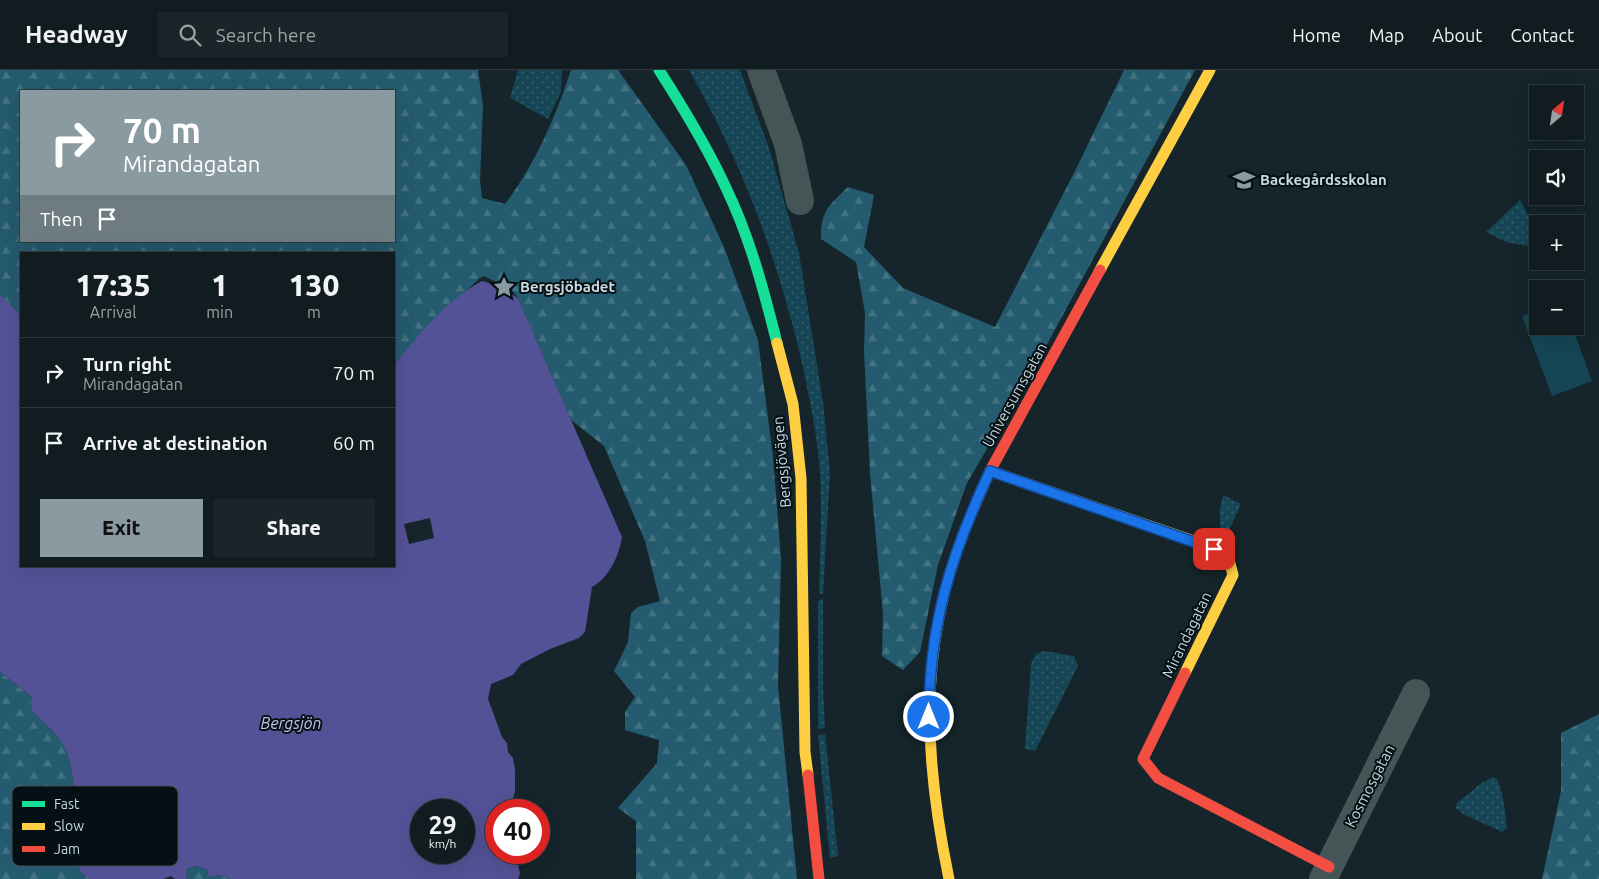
<!DOCTYPE html>
<html lang="en">
<head>
<meta charset="utf-8">
<style>
  body { margin:0; font-family:Ubuntu,sans-serif; background:#192529; color:#f1f3f6; height:100vh; display:flex; flex-direction:column; font-size:19px; white-space:nowrap }
  * { box-sizing:border-box; margin:0 }
  p { font-size:16px; color:#9ca1a5 }
  .icon { flex:none; width:28px; height:28px; fill:none; stroke:currentColor; stroke-width:2; stroke-linecap:round; stroke-linejoin:round }
  .map { position:relative; flex:1; overflow:hidden }
  .panel { position:absolute; left:20px; top:182px; width:375px; height:315px; display:flex; flex-direction:column; background:#101c20; border-radius:0px; box-shadow:0 5px 20px #0002,0 0 0 1px #303a3e }
  .panel>* { flex:none }
  .banner { position:absolute; left:20px; top:20px; width:375px; height:152px; border-radius:0px; box-shadow:0 5px 20px #0002,0 0 0 1px #303a3e; background:#8a9aa1; color:#fff; overflow:hidden }
  .needle { width:32px; rotate:29deg }
  .tools { position:absolute; left:1529px; top:15px; display:grid; gap:10px }
  .tools a { display:grid; place-items:center; width:55px; height:55px; border-radius:0px; background:#101c20; box-shadow:0 5px 20px #0002,0 0 0 1px #303a3e; font-size:25px }
  .speed { position:absolute; left:410px; top:729px; display:flex; gap:10px; font-size:25px; font-weight:700; text-align:center }
  .speed>* { display:grid; place-content:center; width:65px; height:65px; border-radius:50%; background:#101c20; box-shadow:0 5px 20px #0002,0 0 0 1px #303a3e; line-height:1 }
  .speed small { font-size:12px; font-weight:400 }
  .speed .limit { border:8px solid #d22; background:#fff; color:#111 }
  .pin { position:absolute; display:grid; place-items:center; width:42px; height:42px; color:#fff; margin:-21px; border-radius:10px; box-shadow:0 2px 8px #0006 }
  .me { position:absolute; width:55px; margin:-28px; rotate:0deg; stroke-linejoin:round; filter:drop-shadow(0 0 4px #0008) }
  .turn { display:flex; align-items:center; gap:18px; height:105px; padding:0 20px; font-size:22px }
  .turn .icon { width:65px; height:65px; stroke-width:2.5 }
  .turn b { display:block; font-size:35px; line-height:42px }
  .then { display:flex; align-items:center; height:48px; padding:0 20px; background:#0003; gap:10px; font-size:19px }
  .eta { display:flex; justify-content:space-evenly; align-items:center; height:85px; text-align:center }
  .eta b { font-size:30px; font-weight:800; line-height:35px }
  .action { display:flex; gap:10px; margin-top:auto; padding:10px 20px }
  .action a { flex:1; height:58px; border-radius:0px; background:#8a9aa1; color:#111; font-size:20px; font-weight:800; line-height:58px; text-align:center }
  .action a+a { background:#192529; color:#f1f3f6 }
  ul { padding:0; list-style:none }
  li { display:flex; align-items:center; gap:15px; height:70px; padding:0 20px; border-top:1px solid #303a3e }
  li div { flex:1 }
  li b { display:block; font-size:19px }
  li em { font-style:normal }
  header { display:flex; align-items:center; gap:30px; box-sizing:border-box; height:70px; padding:0 25px; background:#101c20; border-bottom:1px solid #303a3e }
  header strong { font-size:24px }
  nav { display:flex; gap:28px; margin-inline-start:auto; font-size:18px }
  .search { width:350px; height:45px; background:#192529; display:flex; align-items:center; gap:12px; box-sizing:border-box; padding:0 18px; border-radius:0px; color:#9ca1a5; font-size:19px }
  .map>svg:first-child { display:block }
  .grass { fill:url(#grass-dots) }
  .forest { fill:url(#forest-firs); fill-rule:evenodd }
  .pitch { fill:#164656 }
  .water { fill:#545297; fill-rule:evenodd }
  .pier { fill:#15252b }
  .lines { fill:none; stroke-linecap:round; stroke-linejoin:round }
  .street { stroke:#445556; stroke-width:28 }
  .fast { stroke:#16e098; stroke-width:11 }
  .slow { stroke:#ffcf43; stroke-width:11 }
  .jam { stroke:#f24e42; stroke-width:11 }
  .route-casing { stroke:#114b97; stroke-width:12 }
  .route { stroke:#1a73e8; stroke-width:9 }
  .labels { text-anchor:middle; stroke-width:4; stroke-linejoin:round; paint-order:stroke }
  .poi-label { font-size:15px; font-weight:bold; fill:#c9d9e0; stroke:#051015; text-anchor:start }
  .street-label { font-size:15px; fill:#c9d9e0; stroke:#051015 }
  .water-label { font-size:16px; font-style:italic; fill:#c3c5ef; stroke:#051015 }
  .key { fill:#051015; stroke:#404c52; stroke-width:1 }
  .key-label { font-size:14px; fill:#c9d9e0 }
</style>
</head>
<body>
<header>
<strong>Headway</strong>
<div class="search"><svg class="icon" aria-label="search" viewBox="0 0 24 24"><circle cx="10" cy="10" r="6"/><path d="M15 15l6 6"/></svg>Search here</div>
<nav><a>Home</a><a>Map</a><a>About</a><a>Contact</a></nav>
</header>
<div class="map">
<svg width="1599" height="809" viewBox="0 0 1599 809">
  <defs>
    <pattern id="grass-dots" width="8" height="8" patternUnits="userSpaceOnUse" patternTransform="scale(1.25)"><rect width="8" height="8" fill="#164656"/><path d="M2 2h.1M6 6h.1" fill="none" stroke="#37606e" stroke-width="1.8" stroke-linecap="round"/></pattern>
    <pattern id="forest-firs" width="22" height="20" patternUnits="userSpaceOnUse" patternTransform="scale(1.25)"><rect width="22" height="20" fill="#255b6e"/><path d="M5 1l3.5 6h-7zM16 11l3.5 6h-7z" fill="#437282"/></pattern>
  </defs>
  <rect width="100%" height="100%" fill="#15252b"/>
  <g class="grass">
    <polygon points="518,0 562,0 561,22 548,49 510,28"/>
    <path d="M689 0H740L769 78 799 183 823 332 830 402 823 524H819C820 484 822 443 820 403 817 361 808 321 799 280 774 179 741 91 689 0Z"/>
    <path d="M1520 130C1526 141 1538 162 1531 174L1528 176 1506 172 1486 162Z"/>
    <polygon points="1223,425 1241,434 1226,467 1220,461 1220,439"/>
    <polygon points="823,529 823,616 825,658 818,659 818,532 819,530"/>
    <polygon points="1044,581 1074,586 1078,596 1035,681 1025,679 1031,594 1035,585"/>
    <polygon points="825,664 838,786 830,788 818,665"/>
    <path d="M1493 707 1497 709C1504 724 1505 742 1507 758L1502 762 1463 744 1456 738 1457 733 1480 714Z"/>
  </g>
  <g class="forest">
    <path d="M0 0H478L483 36 480 110 482 128 505 134C535 95 556 46 571 0H618L686 95 724 177 758 270 773 387 781 489 778 616 797 809H636V751L618 738 657 693 659 670 625 660V642L635 627 614 601 628 572 631 543 638 537 660 531 645 471 604 376 571 350 518 228 512 220 484 206 480 208 428 256 394 295V184H21V245L0 225ZM21 21H394V171H21Z"/>
    <path d="M1124 0H1195L1037 293 967 413 938 495 920 582 903 600 882 586 883 544 870 403 864 282 865 243 856 192 821 169C820 142 829 135 848 117L874 125 864 177 903 218 995 257 1076 99Z"/>
    <path d="M0 602 32 627 31 640C67 674 69 676 75 725 77 744 82 741 75 762 82 773 80 779 84 789L79 801 90 809H0Z"/>
    <polygon points="1599,644 1599,809 1542,809 1561,721 1561,663"/>
    <polygon points="198,796 208,800 207,807 219,805 230,809 187,809 186,799"/>
  </g>
  <polygon class="pitch" points="1537,240 1538,256 1572,256 1592,311 1552,326 1522,246"/>
  <path class="water" d="M482 211 496 215 518 228 622 467C619 486 609 508 592 517L585 562 579 568 550 579 521 594 513 605 491 614 488 629 502 667 507 673 508 682 513 688 515 699V722L509 740H496V782L516 783 520 804 518 809H230L219 805 207 807 208 800 197 796 186 799 187 809H175L171 806 163 809H90L79 801 84 789C80 779 82 773 75 762 82 741 77 744 75 725 69 676 67 674 31 640L32 627 0 602V225L21 245V496H394V295C420 264 446 230 482 211ZM421 740H464V782H421Z"/>
  <polygon class="pier" points="430,448 434,468 409,474 404,454"/>
  <g class="lines">
    <g class="street">
      <polyline points="761,0 788,74 800,131"/>
      <polyline points="1323,809 1416,623"/>
    </g>
    <path class="fast" d="M659 0C684 39 708 78 727 120 750 168 764 221 777 273"/>
    <g class="slow">
      <polyline points="1100,200 1210,0"/>
      <polyline points="777,273 793,334 801,408 805,682 808,705"/>
      <polyline points="990,401 1217,479 1229,490 1233,505 1185,603"/>
      <path d="M949 809C921 674 918 559 977 431"/>
    </g>
    <g class="jam">
      <polyline points="977,431 990,401 1100,200"/>
      <polyline points="1185,603 1143,689 1158,708 1329,797"/>
      <polyline points="808,705 819,809"/>
    </g>
  </g>
  <g class="lines">
    <g class="route-casing">
      <path id="route" d="M929 647C929 554 951 485 990 401L1214 479"/>
    </g>
    <use href="#route" class="route"/>
  </g>
  <defs>
    <g id="school-bare" transform="scale(1.725)"><path d="M0-5L7-2L0 1L-7-2ZM-4 1L0 2.5L4 1V4Q0 6-4 4Z" fill="#8a9aa1" stroke="#051015" stroke-width="2.5" paint-order="stroke"/></g>
    <g id="sight-bare" transform="scale(1.725)"><path d="M0-6L1.8-2.2L6-1.7L2.9 1.2L3.7 5.4L0 3.3L-3.7 5.4L-2.9 1.2L-6-1.7L-1.8-2.2Z" fill="#8a9aa1" stroke="#051015" stroke-width="2.5" paint-order="stroke"/></g>
  </defs>
  <g fill-rule="evenodd">
    <use href="#school-bare" x="1244" y="110"/>
    <use href="#sight-bare" x="504" y="217"/>
  </g>
  <g class="labels">
    <g class="poi-label">
      <text x="1260" y="115">Backegårdsskolan</text>
      <text x="520" y="222">Bergsjöbadet</text>
    </g>
    <g class="street-label">
      <text transform="translate(1015 325) rotate(-61)" y="5">Universumsgatan</text>
      <text transform="translate(782 392) rotate(-95)" y="5">Bergsjövägen</text>
      <text transform="translate(1187 565) rotate(-64)" y="5">Mirandagatan</text>
      <text transform="translate(1370 716) rotate(-63)" y="5">Kosmosgatan</text>
    </g>
    <g class="water-label">
      <text x="291" y="659">Bergsjön</text>
    </g>
  </g>
  <rect x="12" y="716" width="166" height="80" rx="8" class="key"/>
  <rect x="22" y="731" width="23" height="6" fill="#16e098"/>
  <rect x="22" y="753" width="23" height="7" fill="#ffcf43"/>
  <rect x="22" y="776" width="23" height="6" fill="#f24e42"/>
  <g class="key-label">
    <text x="54" y="739">Fast</text>
    <text x="54" y="761">Slow</text>
    <text x="54" y="784">Jam</text>
  </g>
</svg>
<div class="tools">
<a><svg class="needle" viewBox="-14 -14 28 28"><path d="M0-13l5 13h-10z" fill="#e53935"/><path d="M0 13l5-13h-10z" fill="#9ca1a5"/></svg></a>
<a><svg class="icon" aria-label="sound" viewBox="0 0 24 24"><path d="M4 9h4l5-4v14l-5-4H4zM17 9q2 3 0 6"/></svg></a>
<a>+</a>
<a>−</a>
</div>
<div class="speed"><div>29<small>km/h</small></div><div class="limit">40</div></div>
<div class="pin" style="left:1214px;top:479px;background:#d93025"><svg class="icon" aria-label="arrive" viewBox="0 0 24 24"><path d="M6 21V4h12l-3 4 3 4H6"/></svg></div>
<svg class="me" style="left:929px;top:647px" viewBox="-20 -20 40 40"><circle r="17" fill="#1a73e8" stroke="#fff" stroke-width="3"/><path d="M0-11L8 9 0 5-8 9z" fill="#fff"/></svg>
<div class="banner">
<div class="turn"><svg class="icon" aria-label="right" viewBox="0 0 24 24"><path d="M7 20v-9h11M14 6l5 5-5 5"/></svg><div><b>70 m</b>Mirandagatan</div></div>
<div class="then">Then<svg class="icon" aria-label="arrive" viewBox="0 0 24 24"><path d="M6 21V4h12l-3 4 3 4H6"/></svg></div>
</div>
<section class="panel">
<div class="eta">
<div><b>17:35</b><p>Arrival</p></div>
<div><b>1</b><p>min</p></div>
<div><b>130</b><p>m</p></div>
</div>
<ul>
<li><svg class="icon" aria-label="right" viewBox="0 0 24 24"><path d="M7 20v-9h11M14 6l5 5-5 5"/></svg><div><b>Turn right</b><p>Mirandagatan</p></div><em>70 m</em></li>
<li><svg class="icon" aria-label="arrive" viewBox="0 0 24 24"><path d="M6 21V4h12l-3 4 3 4H6"/></svg><div><b>Arrive at destination</b></div><em>60 m</em></li>
</ul>
<div class="action"><a>Exit</a><a>Share</a></div>
</section>
</div>
</body>
</html>
